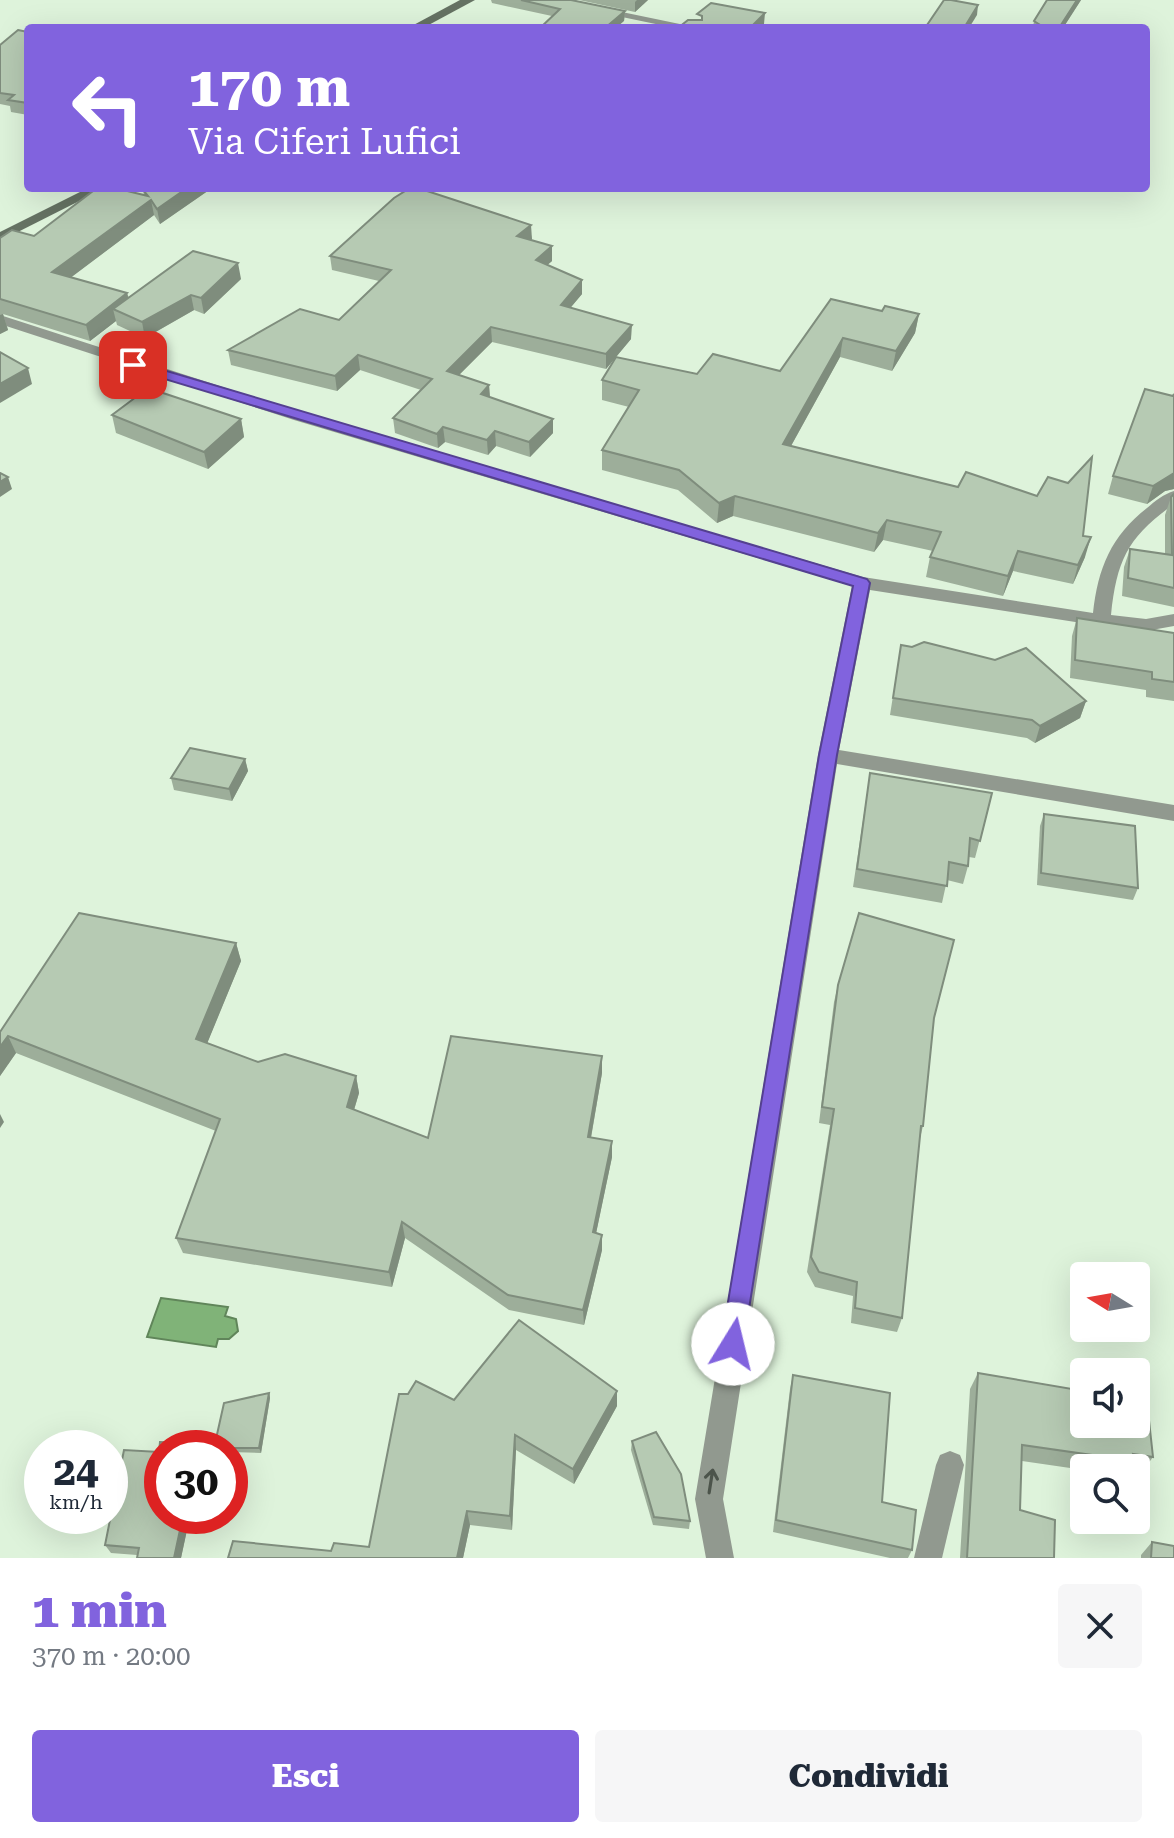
<!DOCTYPE html>
<html lang="it">
<head>
<meta charset="utf-8">
<style>
  body { margin:0; font-family:"Roboto Serif",serif; background:#f6f6f7; color:#1f2937; height:100vh; display:flex; flex-direction:column; font-size:30px; white-space:nowrap }
  * { box-sizing:border-box; margin:0 }
  p { font-size:26px; color:#747a83 }
  .icon { flex:none; width:44px; height:44px; fill:none; stroke:currentColor; stroke-width:2; stroke-linecap:round; stroke-linejoin:round }
  .map { position:relative; height:1558px; overflow:hidden }
  .sheet { display:flex; flex-direction:column; background:#fff; flex:1 }
  .sheet>* { flex:none }
  .banner { position:absolute; left:24px; top:24px; width:1126px; height:168px; border-radius:8px; box-shadow:0 8px 32px #0002; background:#8163de; color:#fff; overflow:hidden }
  .needle { width:52px; rotate:281deg }
  .fabs { position:absolute; left:1070px; top:1262px; display:grid; gap:16px }
  .fabs a { display:grid; place-items:center; width:80px; height:80px; border-radius:8px; background:#fff; box-shadow:0 8px 32px #0002; font-size:40px }
  .speed { position:absolute; left:24px; top:1430px; display:flex; gap:16px; font-size:40px; font-weight:700; text-align:center }
  .speed>* { display:grid; place-content:center; width:104px; height:104px; border-radius:50%; background:#fff; box-shadow:0 8px 32px #0002; line-height:1 }
  .speed small { font-size:20px; font-weight:400 }
  .speed .limit { border:12px solid #d22; background:#fff; color:#111 }
  .pin { position:absolute; display:grid; place-items:center; width:68px; height:68px; color:#fff; margin:-34px; border-radius:16px; box-shadow:0 4px 12px #0006 }
  .me { position:absolute; width:88px; margin:-44px; rotate:9deg; stroke-linejoin:round; filter:drop-shadow(0 0 6px #0008) }
  .turn { display:flex; align-items:center; gap:28px; height:168px; padding:0 32px; font-size:36px }
  .turn .icon { width:104px; height:104px; stroke-width:2.5 }
  .turn b { display:block; font-size:56px; line-height:68px }
  .round { display:grid; place-items:center; flex:none; width:84px; height:84px; border-radius:8px; background:#f6f6f7 }
  .overview { display:flex; align-items:center; justify-content:space-between; height:136px; padding:0 32px }
  h1 { font-size:48px; font-weight:800; line-height:60px; color:#8163de }
  .action { display:flex; gap:16px; margin-top:auto; padding:16px 32px }
  .action a { flex:1; height:92px; border-radius:8px; background:#8163de; color:#fff; font-size:32px; font-weight:800; line-height:92px; text-align:center }
  .action a+a { background:#f6f6f7; color:#1f2937 }
  .map>svg:first-child { display:block }
  .water { fill:#80b378; stroke:#60855a; stroke-width:2 }
  .lines { fill:none; stroke-linecap:round; stroke-linejoin:round }
  .street { fill:#91998f; fill-rule:evenodd }
  .secondary { fill:#657263; fill-rule:evenodd }
  .wall { fill:#9dae9a }
  .shaded-wall { fill:#7f8d7d }
  .building { fill:#b6cab3; stroke:#7f8d7d; stroke-width:2 }
  .oneway { stroke:#4c544b }
  .route { fill:#8163de; stroke:#544090; stroke-width:2 }
</style>
</head>
<body>
<div class="map">
<svg width="1174" height="1558" viewBox="0 0 1174 1558">
  <rect width="100%" height="100%" fill="#def3db"/>
  <polygon class="water" points="161,1298 228,1307 225,1316 236,1319 238,1331 229,1339 218,1339 216,1347 147,1337"/>
  <g class="lines">
    <g class="street">
      <polygon points="540,0 564,0 699,28 675,28"/>
      <path d="M0 315 306 414 863 577 1093 613C1098 568 1111 536 1147 508 1155 501 1164 494 1174 491V504C1128 537 1117 559 1111 615L1146 619 1174 614V626L1146 631 1101 626 870 590 839 750 1174 805V821L837 764 723 1499 734 1558H706L695 1499 818 755 852 586 294 420 0 324Z"/>
      <polygon points="950,1451 960,1455 964,1465 942,1558 914,1558 936,1465 940,1455"/>
    </g>
    <g class="secondary">
      <polygon points="460,0 475,0 423,28 408,28"/>
      <polygon points="88,188 105,188 0,241 0,232"/>
    </g>
  </g>
  <g class="wall">
    <polygon points="491,0 571,0 625,11 624,21 552,16 492,3"/>
    <polygon points="579,0 648,0 635,12"/>
    <polygon points="1047,0 1081,0 1063,28 1033,28 1034,21"/>
    <polygon points="28,32 28,115 11,112 10,106 0,104 0,45"/>
    <polygon points="146,188 212,188 160,224 154,215 71,277 127,293 129,298 241,279 204,314 194,310 145,338 117,325 116,321 90,341 3,314 8,330 0,334 0,238 34,236 144,195 143,190"/>
    <polygon points="532,239 531,240 552,261 547,265 582,294 571,307 631,339 616,357 697,374 780,371 882,311 919,314 915,333 892,371 840,357 791,446 1083,536 1085,557 1073,584 1013,571 1003,596 926,577 930,557 933,551 883,540 874,552 733,516 717,523 678,490 602,470 602,450 629,407 602,400 602,380 616,357 606,369 492,342 459,375 489,385 490,397 553,419 553,433 530,457 496,446 488,455 445,442 438,448 395,433 393,418 421,390 360,370 337,391 231,365 228,350 339,320 379,281 332,270 330,256"/>
    <polygon points="1174,394 1174,489 1165,491 1147,504 1108,494 1113,476"/>
    <polygon points="112,415 241,419 244,437 208,469 116,433"/>
    <polygon points="1174,494 1174,607 1122,596 1124,567 1130,549 1165,554 1165,515 1171,497"/>
    <polygon points="1077,618 1174,633 1174,701 1146,697 1146,690 1070,678 1072,636"/>
    <polygon points="901,645 1086,701 1080,718 1035,743 1027,738 890,715"/>
    <polygon points="245,759 248,771 232,801 174,790 171,778"/>
    <polygon points="870,773 992,793 975,858 969,857 968,866 963,884 947,880 942,903 853,887"/>
    <polygon points="1044,814 1138,888 1133,900 1037,885 1040,826"/>
    <polygon points="236,943 241,961 207,1043 258,1062 356,1076 359,1093 354,1110 428,1138 602,1073 591,1138 612,1157 596,1233 602,1235 602,1250 584,1325 509,1310 405,1238 392,1287 183,1253 176,1238 216,1131 16,1053 0,1076 0,1032"/>
    <polygon points="838,985 934,1018 923,1126 920,1138 902,1318 897,1332 851,1323 853,1296 815,1287 807,1272 830,1125 819,1123 834,1002"/>
    <polygon points="978,1373 1153,1457 1142,1472 1136,1471 1136,1468 1084,1468 1084,1470 1022,1461 1020,1510 1054,1558 960,1558 970,1389"/>
    <polygon points="793,1375 882,1502 912,1550 908,1558 890,1558 773,1532 790,1389"/>
    <polygon points="617,1391 617,1406 574,1484 516,1450 512,1530 470,1525 463,1558 331,1551 369,1547 408,1394 454,1400"/>
    <polygon points="269,1393 270,1398 261,1453 230,1452 230,1448"/>
    <polygon points="632,1441 690,1521 689,1529 653,1525 631,1450"/>
    <polygon points="159,1452 162,1516 190,1516 181,1558 137,1558 137,1555 111,1553 105,1545"/>
    <polygon points="1152,1542 1174,1558 1141,1558 1141,1555"/>
  </g>
  <g class="shaded-wall">
    <polygon points="637,0 648,0 635,12 635,2"/>
    <polygon points="1077,0 1081,0 1063,28 1059,28"/>
    <polygon points="978,5 977,15 969,28 964,28"/>
    <polygon points="625,11 624,21 616,28 605,28"/>
    <polygon points="765,13 764,24 760,28 750,28"/>
    <polygon points="187,188 212,188 160,224 157,209"/>
    <polygon points="151,200 154,215 57,288 52,272"/>
    <polygon points="531,225 532,239 518,250 517,236"/>
    <polygon points="552,246 552,261 536,275 536,260"/>
    <polygon points="238,263 241,279 204,314 201,298"/>
    <polygon points="582,280 582,294 561,319 561,305"/>
    <polygon points="127,293 131,309 113,309 116,321 90,341 86,325"/>
    <polygon points="191,295 194,310 145,338 142,322"/>
    <polygon points="3,314 8,330 0,334 0,315"/>
    <polygon points="919,314 915,333 892,371 896,351"/>
    <polygon points="632,325 631,339 606,369 606,354"/>
    <polygon points="491,327 492,342 448,386 447,371"/>
    <polygon points="843,338 840,357 781,464 783,444"/>
    <polygon points="358,355 360,370 337,391 335,376"/>
    <polygon points="28,368 32,384 0,403 0,384"/>
    <polygon points="489,385 490,400 481,394"/>
    <polygon points="241,419 244,437 208,469 204,452"/>
    <polygon points="553,419 553,433 530,457 529,442"/>
    <polygon points="443,427 445,442 438,448 437,434"/>
    <polygon points="495,431 496,446 488,455 487,440"/>
    <polygon points="1174,473 1174,489 1165,491 1147,504 1153,486"/>
    <polygon points="8,477 12,489 0,497 0,482"/>
    <polygon points="735,496 733,516 717,523 719,503"/>
    <polygon points="887,520 883,540 874,552 878,533"/>
    <polygon points="1091,537 1085,557 1073,584 1078,565"/>
    <polygon points="1018,551 1013,571 1003,596 1008,576"/>
    <polygon points="1086,701 1080,718 1035,743 1040,726"/>
    <polygon points="245,759 248,771 232,801 229,789"/>
    <polygon points="236,943 241,961 202,1056 196,1039"/>
    <polygon points="8,1036 16,1053 0,1076 0,1047"/>
    <polygon points="602,1056 602,1073 588,1154 588,1137"/>
    <polygon points="356,1076 359,1093 350,1123 347,1107"/>
    <polygon points="0,1114 4,1122 0,1128"/>
    <polygon points="612,1141 612,1157 593,1248 593,1232"/>
    <polygon points="402,1222 405,1238 392,1287 389,1272"/>
    <polygon points="602,1235 602,1250 584,1325 583,1310"/>
    <polygon points="617,1391 617,1406 574,1484 573,1469"/>
    <polygon points="269,1393 270,1398 261,1453 259,1448"/>
    <polygon points="515,1435 516,1450 512,1530 510,1516"/>
    <polygon points="467,1511 470,1525 463,1558 457,1558"/>
    <polygon points="183,1516 190,1516 181,1558 174,1558"/>
  </g>
  <g class="building">
    <polygon points="521,0 571,0 625,11 605,28 540,28 560,9"/>
    <polygon points="944,0 951,0 978,5 964,28 925,28"/>
    <polygon points="1047,0 1077,0 1059,28 1045,28 1034,21"/>
    <polygon points="711,3 765,13 750,28 678,28 688,20 702,20 702,16 697,14"/>
    <polygon points="18,30 28,32 28,103 8,100 14,95 0,93 0,45"/>
    <polygon points="97,188 115,188 148,196 143,190 146,188 187,188 157,209 151,200 52,272 127,293 86,325 0,299 0,238 12,230 34,236"/>
    <polygon points="410,188 418,188 531,225 517,236 552,246 536,260 582,280 561,305 632,325 606,354 491,327 447,371 489,385 481,394 553,419 529,442 495,431 487,440 443,427 437,434 393,418 432,379 358,355 335,376 228,350 300,309 339,320 391,270 330,256 394,198"/>
    <polygon points="193,251 238,263 201,298 191,295 142,322 113,309"/>
    <polygon points="831,299 882,311 885,306 919,314 896,351 843,338 783,444 958,487 966,472 1037,496 1048,477 1068,483 1092,457 1083,536 1091,537 1078,565 1018,551 1008,576 930,557 941,532 887,520 878,533 735,496 719,503 679,470 602,450 639,390 602,380 616,357 697,374 713,354 780,371"/>
    <polygon points="0,352 28,368 0,384"/>
    <polygon points="148,388 241,419 204,452 112,415"/>
    <polygon points="1145,389 1173,396 1174,394 1174,473 1153,486 1113,476"/>
    <polygon points="0,473 8,477 0,482"/>
    <polygon points="1174,494 1174,588 1128,578 1130,549 1172,555 1171,497"/>
    <polygon points="1077,618 1174,633 1174,682 1152,679 1152,672 1075,660"/>
    <polygon points="924,642 995,660 1026,648 1086,701 1040,726 1032,720 893,698 901,645 912,647"/>
    <polygon points="190,748 245,759 229,789 171,778"/>
    <polygon points="870,773 992,793 980,841 970,838 968,866 949,862 947,886 857,869"/>
    <polygon points="1044,814 1135,826 1138,888 1041,873"/>
    <polygon points="79,913 236,943 196,1039 258,1062 285,1054 356,1076 347,1107 428,1138 451,1036 602,1056 588,1137 612,1141 593,1232 602,1235 583,1310 508,1295 402,1222 389,1272 176,1238 220,1119 8,1036 0,1047 0,1032"/>
    <polygon points="859,913 954,940 934,1018 923,1126 921,1126 902,1318 855,1308 857,1282 819,1272 811,1257 834,1109 822,1107 838,985"/>
    <polygon points="519,1320 617,1391 573,1469 515,1435 510,1516 467,1511 457,1558 228,1558 233,1541 331,1551 334,1543 369,1547 399,1394 408,1394 416,1381 454,1400"/>
    <polygon points="978,1373 1084,1391 1084,1424 1136,1424 1136,1400 1147,1402 1153,1457 1133,1454 1134,1461 1022,1445 1020,1510 1055,1520 1054,1558 967,1558"/>
    <polygon points="793,1375 890,1393 882,1502 916,1510 912,1550 776,1520"/>
    <polygon points="269,1393 259,1448 214,1448 224,1403"/>
    <polygon points="656,1432 681,1474 690,1521 654,1517 632,1441"/>
    <polygon points="160,1442 199,1444 198,1448 162,1448 162,1516 183,1516 174,1558 137,1558 139,1548 105,1545 124,1450 159,1452"/>
    <polygon points="1152,1542 1174,1546 1174,1558 1151,1558"/>
  </g>
  <defs><path id="oneway-shaft" d="M-6 0H5M1.5-3L5.5 0L1.5 3" fill="none" stroke-width="1.6" stroke-linecap="round" stroke-linejoin="round" transform="scale(2)"/></defs>
  <use class="oneway" href="#oneway-shaft" transform="translate(711 1481) rotate(-81)"/>
  <polygon class="route" points="133,361 867,579 870,583 837,755 742,1353 733,1356 725,1353 721,1344 819,755 853,586 128,368 126,365"/>
</svg>
<div class="fabs">
<a><svg class="needle" viewBox="-14 -14 28 28"><path d="M0-13l5 13h-10z" fill="#e53935"/><path d="M0 13l5-13h-10z" fill="#747a83"/></svg></a>
<a><svg class="icon" aria-label="sound" viewBox="0 0 24 24"><path d="M4 9h4l5-4v14l-5-4H4zM17 9q2 3 0 6"/></svg></a>
<a><svg class="icon" aria-label="search" viewBox="0 0 24 24"><circle cx="10" cy="10" r="6"/><path d="M15 15l6 6"/></svg></a>
</div>
<div class="speed"><div>24<small>km/h</small></div><div class="limit">30</div></div>
<div class="pin" style="left:133px;top:365px;background:#d93025"><svg class="icon" aria-label="arrive" viewBox="0 0 24 24"><path d="M6 21V4h12l-3 4 3 4H6"/></svg></div>
<svg class="me" style="left:733px;top:1344px" viewBox="-20 -20 40 40"><circle r="19" fill="#fff"/><path d="M0-13L10 11 0 6-10 11z" fill="#8163de"/></svg>
<div class="banner">
<div class="turn"><svg class="icon" aria-label="left" viewBox="0 0 24 24"><path d="M17 20v-9H6M10 6l-5 5 5 5"/></svg><div><b>170 m</b>Via Ciferi Lufici</div></div>
</div>
</div>
<section class="sheet">
<div class="overview"><div><h1>1 min</h1><p>370 m · 20:00</p></div><a class="round"><svg class="icon" aria-label="close" viewBox="0 0 24 24"><path d="M6 6l12 12M18 6L6 18"/></svg></a></div>
<div class="action"><a>Esci</a><a>Condividi</a></div>
</section>
</body>
</html>
